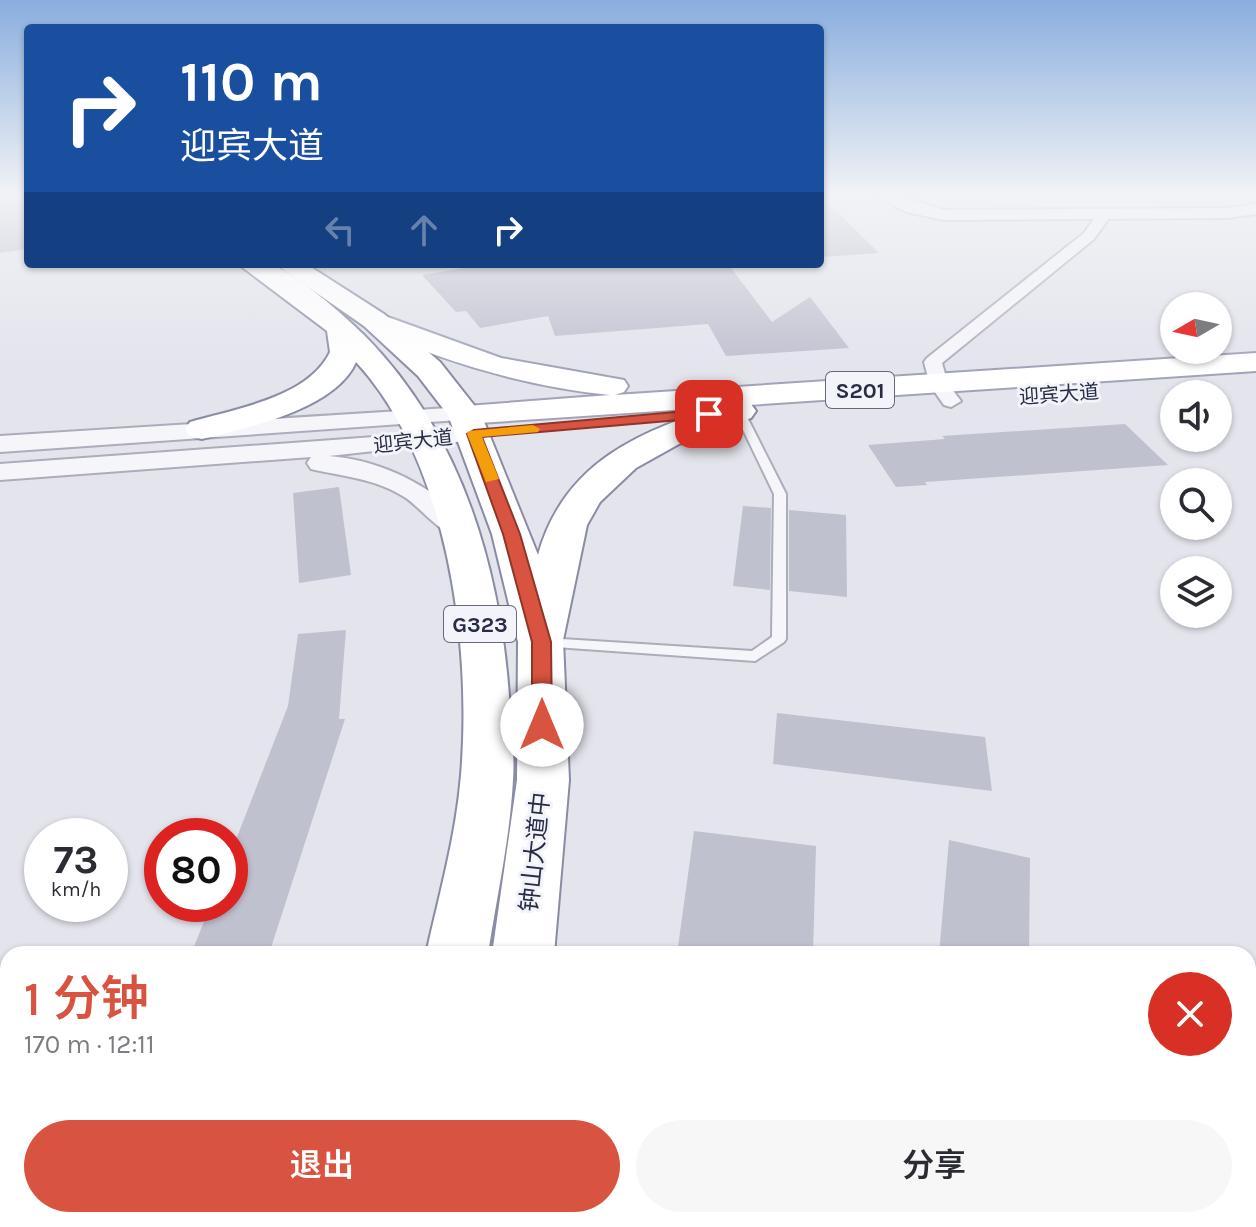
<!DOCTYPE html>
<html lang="zh">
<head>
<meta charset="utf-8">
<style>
  body { margin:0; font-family:Karla,"Noto Sans SC",sans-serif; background:#f7f7f7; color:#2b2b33; height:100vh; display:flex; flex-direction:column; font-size:30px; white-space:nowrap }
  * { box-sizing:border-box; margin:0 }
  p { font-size:26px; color:#7c7c81 }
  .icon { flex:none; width:44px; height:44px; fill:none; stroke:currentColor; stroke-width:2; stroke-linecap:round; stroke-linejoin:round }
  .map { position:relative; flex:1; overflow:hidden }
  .sheet { position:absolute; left:0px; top:946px; width:1256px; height:282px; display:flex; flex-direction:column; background:#fff; border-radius:24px 24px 0 0; box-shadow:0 2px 6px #0004 }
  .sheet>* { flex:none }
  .top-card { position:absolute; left:24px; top:24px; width:800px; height:244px; border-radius:8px; box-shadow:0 2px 6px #0004; background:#1a4fa0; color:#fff; overflow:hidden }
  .needle { width:52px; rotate:261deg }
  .tools { position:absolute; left:1160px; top:292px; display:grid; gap:16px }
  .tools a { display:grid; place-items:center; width:72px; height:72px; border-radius:50%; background:#fff; box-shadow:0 2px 6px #0004; font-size:40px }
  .speed { position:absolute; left:24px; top:818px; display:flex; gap:16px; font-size:40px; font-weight:700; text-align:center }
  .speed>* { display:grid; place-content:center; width:104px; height:104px; border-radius:50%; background:#fff; box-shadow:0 2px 6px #0004; line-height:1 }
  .speed small { font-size:20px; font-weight:400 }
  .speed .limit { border:12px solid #d22; background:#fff; color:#111 }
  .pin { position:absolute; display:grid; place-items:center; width:68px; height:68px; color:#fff; margin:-34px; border-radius:16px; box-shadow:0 4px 12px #0006 }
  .me { position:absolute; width:88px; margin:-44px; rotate:0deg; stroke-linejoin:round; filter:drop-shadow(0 0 6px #0008) }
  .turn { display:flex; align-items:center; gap:28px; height:168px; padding:0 24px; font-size:36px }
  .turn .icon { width:104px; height:104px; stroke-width:2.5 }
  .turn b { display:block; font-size:56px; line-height:68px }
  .lanes { display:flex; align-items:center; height:76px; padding:0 24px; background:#0003; justify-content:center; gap:40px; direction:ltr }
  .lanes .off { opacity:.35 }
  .round { display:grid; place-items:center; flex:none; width:84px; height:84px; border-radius:42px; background:#f7f7f7 }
  .summary { display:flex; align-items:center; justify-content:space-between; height:136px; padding:0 24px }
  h1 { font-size:48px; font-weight:600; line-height:60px; color:#d95440 }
  .button { display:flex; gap:16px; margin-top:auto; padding:16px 24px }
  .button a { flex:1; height:92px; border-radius:48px; background:#d95440; color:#fff; font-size:32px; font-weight:600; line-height:92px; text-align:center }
  .button a+a { background:#f7f7f7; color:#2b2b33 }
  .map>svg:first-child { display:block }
  .building { fill:#c0c1cf }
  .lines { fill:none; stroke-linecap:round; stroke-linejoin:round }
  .service-casing { stroke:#abadba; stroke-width:4 }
  .minor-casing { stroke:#abadba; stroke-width:4 }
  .tertiary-casing { stroke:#abadba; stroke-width:4 }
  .primary-casing { stroke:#a1a4b9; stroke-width:4 }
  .trunk-casing { stroke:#898ca4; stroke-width:4 }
  .service { fill:#f6f6fa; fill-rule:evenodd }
  .minor { fill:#f6f6fa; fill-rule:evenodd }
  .tertiary { fill:#f6f6fa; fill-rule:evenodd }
  .primary { fill:#fff; fill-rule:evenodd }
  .trunk { fill:#fff; fill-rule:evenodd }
  .route { fill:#d95440; stroke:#8d372a; stroke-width:2 }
  .slow { fill:#f59e0b }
  .labels { text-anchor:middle; stroke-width:6; stroke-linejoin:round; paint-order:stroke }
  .far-street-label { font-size:20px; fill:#292c46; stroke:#f3f4f9 }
  .shield { fill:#f3f4f9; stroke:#66687c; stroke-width:2 }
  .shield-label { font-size:22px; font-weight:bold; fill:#292c46 }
  .street-label { font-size:24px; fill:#292c46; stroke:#f3f4f9 }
</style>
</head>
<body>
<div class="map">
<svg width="1256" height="1227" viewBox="0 0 1256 1227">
  <rect width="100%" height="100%" fill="#e3e4ec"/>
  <g class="building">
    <polygon points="0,196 28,196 28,249 0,253"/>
    <polygon points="820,196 821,196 879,253 820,257"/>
    <polygon points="489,264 728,264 772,322 810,297 849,348 726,356 708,324 555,336 548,316 480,328 466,311 456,312 422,275"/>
    <polygon points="1125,424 1168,465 925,482 927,485 896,487 868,445 945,439 942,436"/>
    <polygon points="339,487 351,575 299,583 293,493"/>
    <polygon points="743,506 771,508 770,590 733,586"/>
    <polygon points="789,510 846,515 847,597 789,591"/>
    <polygon points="346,630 339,719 345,719 269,954 191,954 211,904 230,904 230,855 288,706 298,634"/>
    <polygon points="777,713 985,737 992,791 773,764"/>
    <polygon points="694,831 816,846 813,954 677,954"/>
    <polygon points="949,840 1030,858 1029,954 939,954"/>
  </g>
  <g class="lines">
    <g class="service-casing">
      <polygon id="service" points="739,408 744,411 786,494 786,639 784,642 755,661 541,646 539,643 546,638 752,651 772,637 774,494 734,411"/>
    </g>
    <g class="minor-casing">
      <polygon id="minor" points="1099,212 1111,215 1094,239 942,363 948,384 961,401 951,407 944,405 930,385 924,362 927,358 1084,233"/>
    </g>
    <g class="tertiary-casing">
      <g id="tertiary">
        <polygon points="877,196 899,196 944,210 1227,208 1256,204 1256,214 1227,218 944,220 906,212"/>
        <polygon points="464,407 476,414 473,419 0,452 0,436"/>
        <path d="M474 426 483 429 487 434 483 439 329 456C387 461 430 487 473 525L477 531 473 537C447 544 426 512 406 498 375 478 345 477 311 469L307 463 311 457 0 480V464L388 436Z"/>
      </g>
    </g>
    <g class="primary-casing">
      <path id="primary" d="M374 312 501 358 624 380 628 386 624 392 615 395 1256 353V371L464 424 453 421 448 414 453 407 610 395C524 386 443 362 364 326L360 320 364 314Z"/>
    </g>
    <g class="trunk-casing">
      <g id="trunk">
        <path d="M238 264C247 264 260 262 269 264 294 271 346 317 365 336 460 433 499 562 509 695 511 723 515 752 513 780 510 838 497 896 488 954H426C439 895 456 836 461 775 472 644 448 462 356 362 336 409 247 428 202 439L190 436 185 429 190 422C234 409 308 398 330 352L327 331Z"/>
        <path d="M275 264H306L384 314 440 362 481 414 538 555C564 461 642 430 727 404L739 401 751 404 756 411 751 418 679 444 636 468 600 502 587 525 563 640 569 780 554 954H492L517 780 518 642 492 534 448 415 418 376 364 326Z"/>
        <polygon points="347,1220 423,1220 420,1227 344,1227"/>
        <polygon points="430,1220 506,1220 504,1227 428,1227"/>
      </g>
    </g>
    <use href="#service" class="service"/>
    <use href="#minor" class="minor"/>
    <use href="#tertiary" class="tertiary"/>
    <use href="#primary" class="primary"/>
    <use href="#trunk" class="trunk"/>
  </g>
  <linearGradient id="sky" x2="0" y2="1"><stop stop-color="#89aede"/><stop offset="0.53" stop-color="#f2f3f6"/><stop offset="1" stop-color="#f2f3f6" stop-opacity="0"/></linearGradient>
  <rect width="1256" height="368" fill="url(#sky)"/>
  <polygon class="route" points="709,409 714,411 714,417 482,437 520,534 551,642 552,725 542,732 535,730 532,725 532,642 503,534 467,434 474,430"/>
  <polygon class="slow" points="533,425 540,429 538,432 482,437 499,479 486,482 467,434 469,431"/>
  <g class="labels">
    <g class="far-street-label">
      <text transform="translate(1059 394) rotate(-4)" y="7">迎宾大道</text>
      <text transform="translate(413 441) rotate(-6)" y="7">迎宾大道</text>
    </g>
    <g class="shield">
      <rect x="826" y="372" width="68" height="36" rx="6"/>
      <rect x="444" y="606" width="72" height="36" rx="6"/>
    </g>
    <g class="shield-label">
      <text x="860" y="398">S201</text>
      <text x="480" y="632">G323</text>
    </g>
    <g class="street-label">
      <text transform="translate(535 852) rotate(-84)" y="8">钟山大道中</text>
    </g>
  </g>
</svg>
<div class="tools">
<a><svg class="needle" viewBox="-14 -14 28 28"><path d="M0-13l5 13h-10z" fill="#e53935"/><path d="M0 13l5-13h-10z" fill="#7c7c81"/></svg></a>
<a><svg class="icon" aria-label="sound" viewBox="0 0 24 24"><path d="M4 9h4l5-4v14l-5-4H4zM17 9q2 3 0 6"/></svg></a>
<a><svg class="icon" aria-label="search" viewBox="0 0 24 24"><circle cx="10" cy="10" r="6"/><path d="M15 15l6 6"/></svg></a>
<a><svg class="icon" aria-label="layers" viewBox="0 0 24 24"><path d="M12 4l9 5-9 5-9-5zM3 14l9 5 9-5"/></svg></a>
</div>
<div class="speed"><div>73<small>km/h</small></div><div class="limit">80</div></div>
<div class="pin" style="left:709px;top:414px;background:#d93025"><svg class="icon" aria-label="arrive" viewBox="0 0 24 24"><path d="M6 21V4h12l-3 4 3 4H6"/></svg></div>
<svg class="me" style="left:542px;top:725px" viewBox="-20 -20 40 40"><circle r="19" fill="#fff"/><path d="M0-13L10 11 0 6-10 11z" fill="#d95440"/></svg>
<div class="top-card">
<div class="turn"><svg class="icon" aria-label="right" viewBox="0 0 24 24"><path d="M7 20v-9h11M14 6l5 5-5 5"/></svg><div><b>110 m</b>迎宾大道</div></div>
<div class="lanes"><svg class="icon off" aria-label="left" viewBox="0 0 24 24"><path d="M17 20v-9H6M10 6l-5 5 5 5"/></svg><svg class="icon off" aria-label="ahead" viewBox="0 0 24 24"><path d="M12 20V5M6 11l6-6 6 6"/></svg><svg class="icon" aria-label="right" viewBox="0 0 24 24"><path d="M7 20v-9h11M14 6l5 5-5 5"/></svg></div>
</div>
<section class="sheet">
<div class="summary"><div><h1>1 分钟</h1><p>170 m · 12:11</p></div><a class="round" style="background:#d93025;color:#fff"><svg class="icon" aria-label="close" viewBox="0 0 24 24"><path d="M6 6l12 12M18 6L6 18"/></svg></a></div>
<div class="button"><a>退出</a><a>分享</a></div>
</section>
</div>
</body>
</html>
